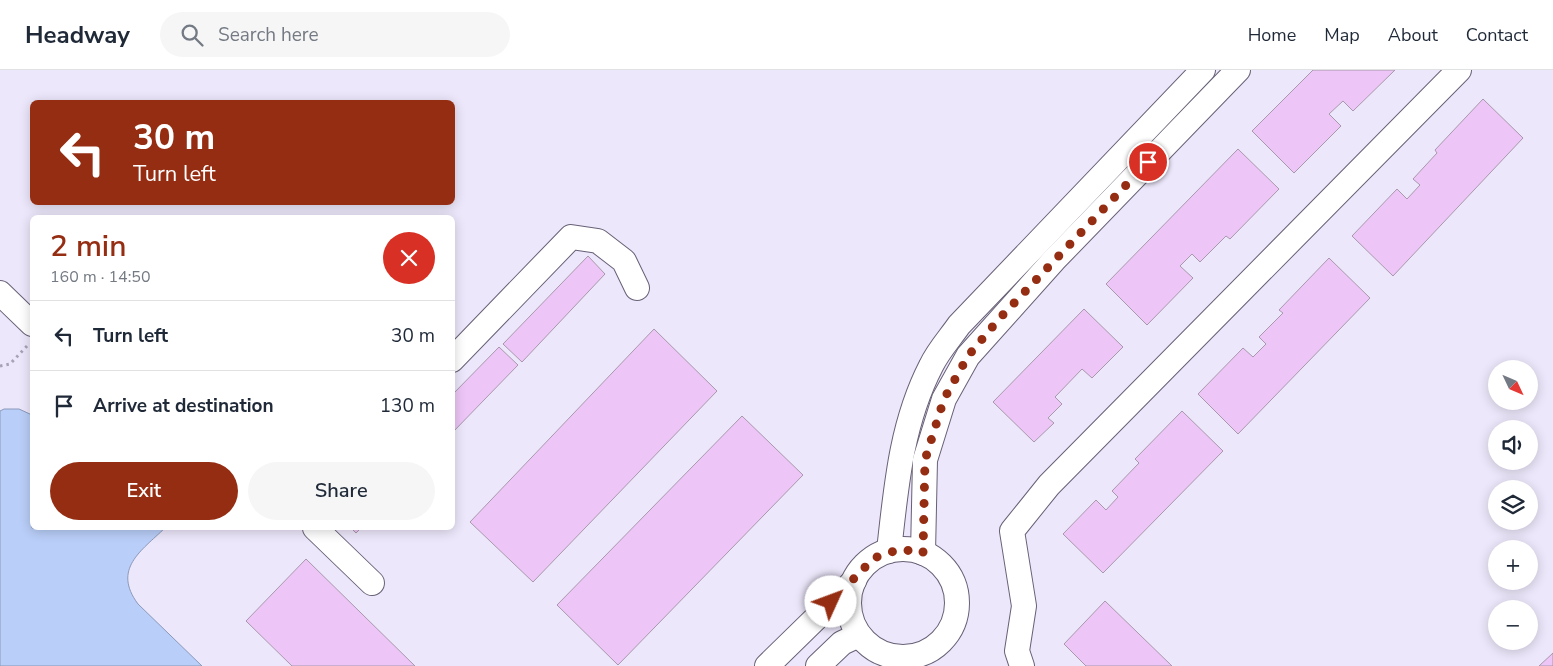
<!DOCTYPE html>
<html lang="en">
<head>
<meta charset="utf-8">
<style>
  body { margin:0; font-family:"Nunito Sans",sans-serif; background:#f6f6f7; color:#1f2937; height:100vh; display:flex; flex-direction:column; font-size:19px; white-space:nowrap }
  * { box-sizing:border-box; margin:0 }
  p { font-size:16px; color:#747a83 }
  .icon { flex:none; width:28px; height:28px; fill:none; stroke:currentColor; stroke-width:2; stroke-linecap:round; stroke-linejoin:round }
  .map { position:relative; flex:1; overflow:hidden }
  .sheet { position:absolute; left:30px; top:145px; width:425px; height:315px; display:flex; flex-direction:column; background:#fff; border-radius:8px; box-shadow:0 2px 12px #0003 }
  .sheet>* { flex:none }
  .guide { position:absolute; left:30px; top:30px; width:425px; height:105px; border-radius:8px; box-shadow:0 2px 12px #0003; background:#952d12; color:#fff; overflow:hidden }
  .needle { width:32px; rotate:134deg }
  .tools { position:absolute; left:1488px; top:290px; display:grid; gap:10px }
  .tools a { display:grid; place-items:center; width:50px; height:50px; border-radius:50%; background:#fff; box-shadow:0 2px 12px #0003; font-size:25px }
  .pin { position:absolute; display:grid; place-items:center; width:42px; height:42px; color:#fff; margin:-21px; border:2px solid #fff; border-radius:50%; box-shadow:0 1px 5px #0007 }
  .me { position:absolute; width:55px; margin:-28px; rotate:47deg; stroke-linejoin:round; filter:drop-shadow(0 0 4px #0008) }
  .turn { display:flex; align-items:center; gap:18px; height:105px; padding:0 20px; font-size:22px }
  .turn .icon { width:65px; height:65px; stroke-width:2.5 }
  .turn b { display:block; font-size:35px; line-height:42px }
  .round { display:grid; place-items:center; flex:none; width:52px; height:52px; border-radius:26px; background:#f6f6f7 }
  .head { display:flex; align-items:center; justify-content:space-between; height:85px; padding:0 20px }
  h1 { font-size:30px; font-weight:600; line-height:38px; color:#952d12 }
  .primary-button { display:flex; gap:10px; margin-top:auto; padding:10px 20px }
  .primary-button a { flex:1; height:58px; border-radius:30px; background:#952d12; color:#fff; font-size:20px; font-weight:600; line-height:58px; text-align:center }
  .primary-button a+a { background:#f6f6f7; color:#1f2937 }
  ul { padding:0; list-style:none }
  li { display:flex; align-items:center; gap:15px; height:70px; padding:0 20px; border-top:1px solid #e0e1e3 }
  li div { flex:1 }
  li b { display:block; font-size:19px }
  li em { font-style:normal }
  header { display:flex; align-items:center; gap:30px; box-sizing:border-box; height:70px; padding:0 25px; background:#fff; border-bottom:1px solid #e0e1e3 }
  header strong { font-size:24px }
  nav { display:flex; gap:28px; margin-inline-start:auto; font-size:18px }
  .search { width:350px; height:45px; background:#f6f6f7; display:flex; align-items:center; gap:12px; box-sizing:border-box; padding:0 18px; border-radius:28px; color:#747a83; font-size:19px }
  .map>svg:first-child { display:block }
  .water { fill:#b9cef8; stroke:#8b99b9 }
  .building { fill:#edc6f7; stroke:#a898ac }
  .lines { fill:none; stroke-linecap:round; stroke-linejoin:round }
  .minor-casing { stroke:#686076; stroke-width:26 }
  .path { stroke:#a8a3b4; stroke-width:3; stroke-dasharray:2.5 4; stroke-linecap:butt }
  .minor { stroke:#fff; stroke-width:24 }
  .route { stroke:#952d12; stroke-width:9; stroke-dasharray:0 16.2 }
</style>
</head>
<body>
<header>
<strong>Headway</strong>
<div class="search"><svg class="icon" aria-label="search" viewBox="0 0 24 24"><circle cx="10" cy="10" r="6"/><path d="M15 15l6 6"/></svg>Search here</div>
<nav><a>Home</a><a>Map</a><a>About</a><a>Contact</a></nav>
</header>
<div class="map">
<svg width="1553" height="596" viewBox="0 0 1553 596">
  <rect width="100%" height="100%" fill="#ede7fb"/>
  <path class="water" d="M4 339H19L32 345V458H165C141 481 112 499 138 534L202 596H0V341Z"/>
  <g class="building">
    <polygon points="1313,0 1395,0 1353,41 1343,31 1329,44 1341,56 1294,103 1252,61"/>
    <polygon points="1483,29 1523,68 1393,206 1352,166 1397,119 1407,129 1420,115 1413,109 1437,83 1435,80"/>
    <polygon points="1238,79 1279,119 1230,169 1226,166 1200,192 1192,184 1180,196 1193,208 1147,255 1106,214"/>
    <polygon points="588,186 605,204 522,292 503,274"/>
    <polygon points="1329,188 1370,228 1238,364 1198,324 1243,278 1253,287 1266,274 1259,267 1283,243 1279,240"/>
    <polygon points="1084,239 1123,277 1092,308 1082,299 1055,327 1062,334 1048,348 1054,353 1034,372 993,332"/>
    <polygon points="654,259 717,321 533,512 470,452"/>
    <polygon points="499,277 518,295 452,363 452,325"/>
    <polygon points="1182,341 1223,381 1103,503 1063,464 1096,430 1106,440 1118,427 1112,421 1139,393 1135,389"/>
    <polygon points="742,346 803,405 618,595 557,535"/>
    <polygon points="351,458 361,458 356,463"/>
    <polygon points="306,489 415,596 292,596 246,551"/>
    <polygon points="1105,531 1172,596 1086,596 1064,574"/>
    <polygon points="1553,583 1553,596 1539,596"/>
  </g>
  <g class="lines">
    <g class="minor-casing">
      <g id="minor">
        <polyline points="0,223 32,254"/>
        <polyline points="452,290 571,167 598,171 624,191 637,218"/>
        <polyline points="315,458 372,513"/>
        <circle cx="903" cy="533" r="54"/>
        <path d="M889 481C896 418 901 354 931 296 938 281 950 268 959 255L1203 0"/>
        <polyline points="923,483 925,390 944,329 968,286 1054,190 1238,0"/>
        <polyline points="767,596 854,511"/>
        <polyline points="818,596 842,573 859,565"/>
        <polyline points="1022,596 1017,581 1024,536 1012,461 1049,415 1459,0"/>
      </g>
    </g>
    <polyline class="path" points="0,296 10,294 27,276"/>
    <use href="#minor" class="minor"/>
  </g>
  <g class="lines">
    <polyline class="route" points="831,532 874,488 900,479 923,483 925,390 944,329 968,286 999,249 1148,92"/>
  </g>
</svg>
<div class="tools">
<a><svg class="needle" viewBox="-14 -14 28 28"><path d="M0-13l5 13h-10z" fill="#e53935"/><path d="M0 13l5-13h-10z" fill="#747a83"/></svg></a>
<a><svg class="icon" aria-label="sound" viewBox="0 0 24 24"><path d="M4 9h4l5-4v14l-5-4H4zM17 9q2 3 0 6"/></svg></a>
<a><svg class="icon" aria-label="layers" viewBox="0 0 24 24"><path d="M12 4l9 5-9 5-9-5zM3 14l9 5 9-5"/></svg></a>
<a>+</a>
<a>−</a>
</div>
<div class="pin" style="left:1148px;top:92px;background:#d93025"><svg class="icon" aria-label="arrive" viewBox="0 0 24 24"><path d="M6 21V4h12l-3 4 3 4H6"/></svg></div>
<svg class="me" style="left:831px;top:532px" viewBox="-20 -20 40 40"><circle r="19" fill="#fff"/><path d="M0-13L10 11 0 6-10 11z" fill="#952d12"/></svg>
<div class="guide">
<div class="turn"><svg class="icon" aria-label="left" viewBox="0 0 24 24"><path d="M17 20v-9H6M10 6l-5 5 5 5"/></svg><div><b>30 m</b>Turn left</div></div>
</div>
<section class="sheet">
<div class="head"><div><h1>2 min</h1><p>160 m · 14:50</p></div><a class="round" style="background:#d93025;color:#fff"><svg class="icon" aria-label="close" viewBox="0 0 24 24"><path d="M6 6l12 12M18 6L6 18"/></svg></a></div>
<ul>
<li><svg class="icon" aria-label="left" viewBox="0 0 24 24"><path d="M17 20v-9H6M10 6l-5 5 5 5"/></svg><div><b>Turn left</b></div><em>30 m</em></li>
<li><svg class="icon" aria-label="arrive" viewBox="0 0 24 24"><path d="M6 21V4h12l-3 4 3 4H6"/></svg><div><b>Arrive at destination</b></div><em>130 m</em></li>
</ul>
<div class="primary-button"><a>Exit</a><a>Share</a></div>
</section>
</div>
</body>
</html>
